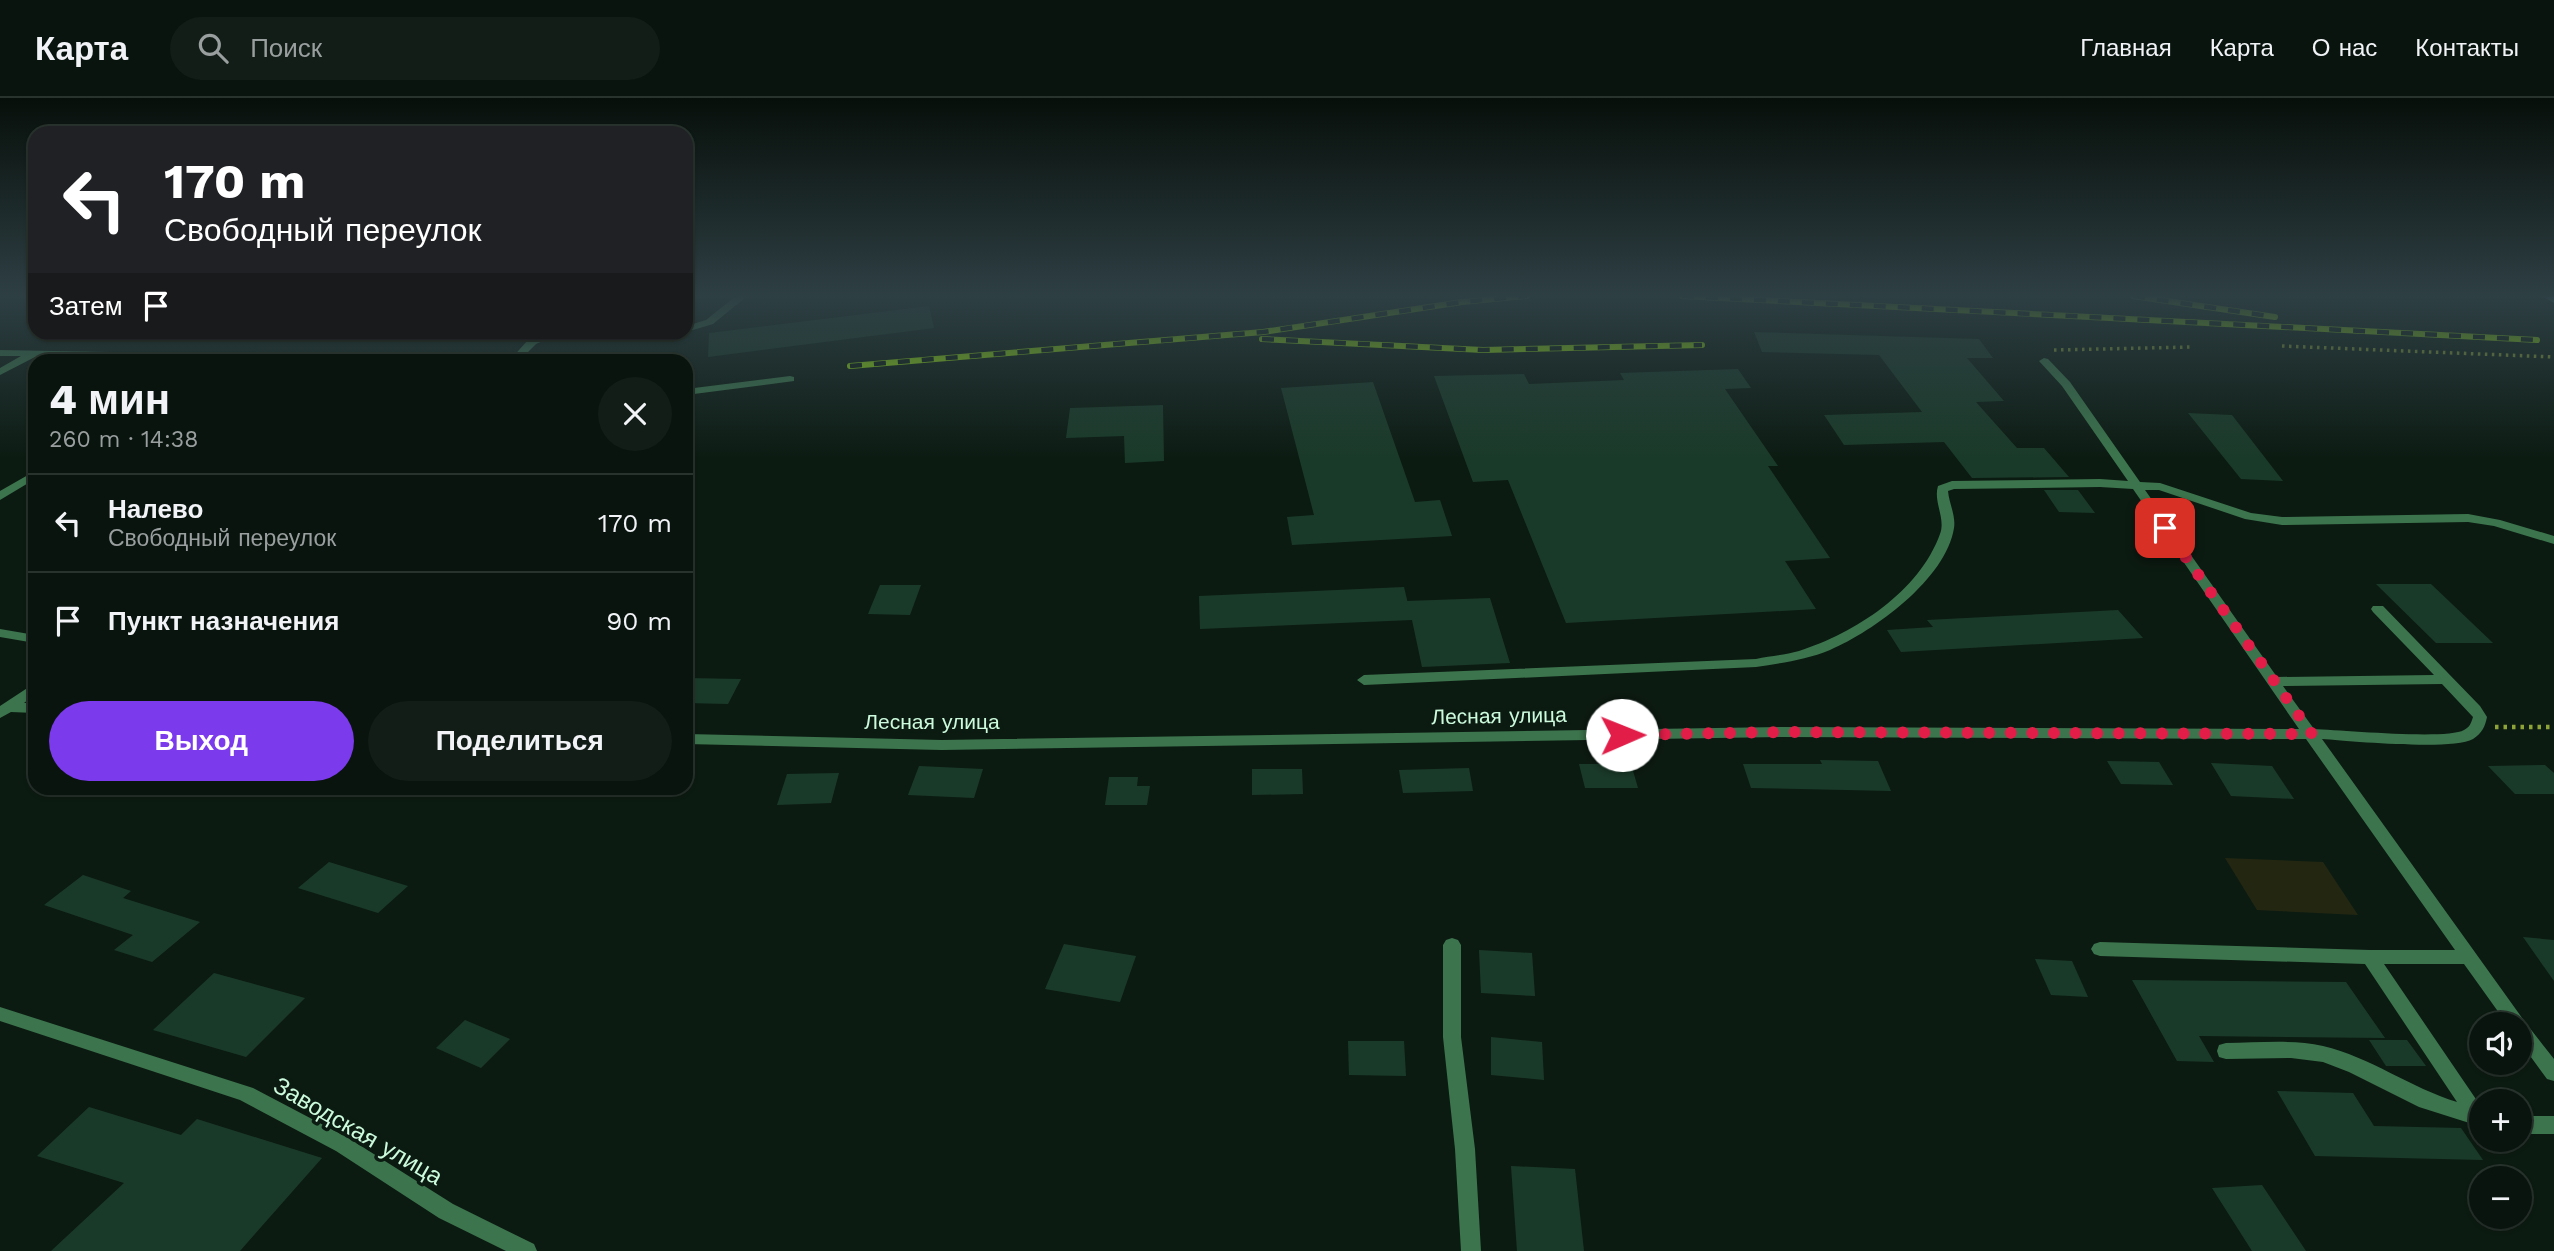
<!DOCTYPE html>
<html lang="ru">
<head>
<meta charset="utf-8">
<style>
  body { margin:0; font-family:"Work Sans",sans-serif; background:#121d17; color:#f1f3f6; height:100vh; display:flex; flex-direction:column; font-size:26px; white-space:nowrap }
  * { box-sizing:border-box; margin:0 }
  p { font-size:23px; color:#999e9e }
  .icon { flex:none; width:38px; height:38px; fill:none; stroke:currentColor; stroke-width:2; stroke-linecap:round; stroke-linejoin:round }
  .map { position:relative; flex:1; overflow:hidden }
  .panel { position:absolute; left:28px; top:256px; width:665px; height:441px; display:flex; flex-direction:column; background:#09140e; border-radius:21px; box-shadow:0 2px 5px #0004,0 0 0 2px #29332e }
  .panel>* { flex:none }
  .guide { position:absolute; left:28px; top:28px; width:665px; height:214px; border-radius:21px; box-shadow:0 2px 5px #0004,0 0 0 2px #29332e; background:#202124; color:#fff; overflow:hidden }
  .controls { position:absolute; left:2469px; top:914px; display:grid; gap:14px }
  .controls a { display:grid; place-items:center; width:63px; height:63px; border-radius:50%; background:#09140e; box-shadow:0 2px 5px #0004,0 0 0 2px #29332e; font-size:35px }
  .pin { position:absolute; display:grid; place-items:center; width:60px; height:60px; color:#fff; margin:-30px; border-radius:14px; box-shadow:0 4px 10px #0006 }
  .me { position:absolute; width:77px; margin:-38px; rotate:89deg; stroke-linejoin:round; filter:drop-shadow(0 0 5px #0008) }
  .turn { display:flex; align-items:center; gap:24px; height:147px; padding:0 21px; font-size:32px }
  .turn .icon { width:91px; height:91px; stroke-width:2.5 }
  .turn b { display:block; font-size:49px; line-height:60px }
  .then { display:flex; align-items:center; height:66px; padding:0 21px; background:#0003; gap:14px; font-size:26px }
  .round { display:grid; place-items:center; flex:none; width:74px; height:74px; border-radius:37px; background:#121d17 }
  .head { display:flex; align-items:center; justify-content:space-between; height:119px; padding:0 21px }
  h1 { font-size:42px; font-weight:800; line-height:52px }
  .button { display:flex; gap:14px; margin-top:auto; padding:14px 21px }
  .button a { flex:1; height:80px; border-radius:42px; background:#7c3aed; color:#fff; font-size:28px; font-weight:800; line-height:80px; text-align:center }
  .button a+a { background:#121d17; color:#f1f3f6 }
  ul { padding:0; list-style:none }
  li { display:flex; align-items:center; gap:21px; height:98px; padding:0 21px; border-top:2px solid #29332e }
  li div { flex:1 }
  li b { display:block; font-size:26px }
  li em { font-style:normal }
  header { display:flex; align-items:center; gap:42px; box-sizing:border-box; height:98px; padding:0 35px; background:#09140e; border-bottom:2px solid #29332e }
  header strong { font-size:33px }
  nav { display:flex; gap:38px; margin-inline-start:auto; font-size:24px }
  .search { width:490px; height:63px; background:#121d17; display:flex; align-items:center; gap:18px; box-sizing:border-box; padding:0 24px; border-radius:38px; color:#999e9e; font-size:26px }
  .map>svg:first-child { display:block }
  .green { fill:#232712 }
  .building { fill:#1a3a29 }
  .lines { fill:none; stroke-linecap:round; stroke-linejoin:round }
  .path-far1 { stroke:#8da237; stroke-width:3.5; stroke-dasharray:2.5 4.5; stroke-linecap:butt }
  .path { stroke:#8da237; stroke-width:4.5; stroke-dasharray:3.5 5; stroke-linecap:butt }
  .lane { fill:#3c754d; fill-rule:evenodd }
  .primary { fill:#5cf0de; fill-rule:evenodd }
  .rail-casing { stroke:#95dd14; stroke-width:6 }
  .rail { stroke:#0c1b12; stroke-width:4.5; stroke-dasharray:12; stroke-linecap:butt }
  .route { stroke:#e11d48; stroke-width:12; stroke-dasharray:0 21.6 }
  .labels { text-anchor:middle; stroke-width:7; stroke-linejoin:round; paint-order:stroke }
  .street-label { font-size:21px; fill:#cbfadc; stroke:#0c1b12 }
  .near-street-label { font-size:24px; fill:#cbfadc; stroke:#0c1b12 }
</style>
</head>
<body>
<header>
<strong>Карта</strong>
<div class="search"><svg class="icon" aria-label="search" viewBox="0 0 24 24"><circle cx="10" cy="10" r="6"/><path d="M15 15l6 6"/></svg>Поиск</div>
<nav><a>Главная</a><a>Карта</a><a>О нас</a><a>Контакты</a></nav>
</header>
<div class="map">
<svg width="2554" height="1153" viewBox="0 0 2554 1153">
  <rect width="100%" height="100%" fill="#0c1b12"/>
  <polygon class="green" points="2225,760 2323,764 2358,817 2257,812"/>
  <g class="building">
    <polygon points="929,208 934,230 708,259 709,235"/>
    <polygon points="1754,234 1979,241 1993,260 1967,260 2004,303 1976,304 2017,350 2044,350 2069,379 1972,380 1944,344 1844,347 1824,317 1922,314 1879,257 1762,254"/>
    <polygon points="1738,271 1751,290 1725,291 1778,368 1768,368 1830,460 1785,463 1816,511 1566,525 1508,382 1473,384 1434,278 1524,276 1529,286 1624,282 1620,275"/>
    <polygon points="1373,284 1415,404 1440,402 1452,438 1292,447 1287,419 1314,417 1281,290"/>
    <polygon points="1163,307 1164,363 1125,365 1124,338 1066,340 1070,310"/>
    <polygon points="2188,315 2232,317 2283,383 2241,381"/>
    <polygon points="2044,392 2078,392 2095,415 2059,414"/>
    <polygon points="2376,486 2431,486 2493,545 2436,545"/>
    <polygon points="880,487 921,487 910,517 868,516"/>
    <polygon points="1404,489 1409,510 1407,503 1490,500 1510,565 1422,569 1412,522 1200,531 1199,498"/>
    <polygon points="2118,512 2143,540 1901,554 1887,532 1933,529 1927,522"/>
    <polygon points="686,580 741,581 728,606 686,605"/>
    <polygon points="1820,662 1878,663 1891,693 1751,690 1743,666 1822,666"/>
    <polygon points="2107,663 2159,664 2173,687 2121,686"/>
    <polygon points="2211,665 2272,668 2294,701 2231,698"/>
    <polygon points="1579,666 1631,666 1638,690 1585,690"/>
    <polygon points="2545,667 2554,675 2554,696 2515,696 2488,668"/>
    <polygon points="919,668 983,671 974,700 908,697"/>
    <polygon points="1469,670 1473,693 1403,695 1399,672"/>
    <polygon points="1252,671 1302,671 1303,696 1252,697"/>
    <polygon points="839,675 831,705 777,707 787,676"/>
    <polygon points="1109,679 1138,679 1137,688 1150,688 1147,707 1105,707"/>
    <polygon points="329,764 408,788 378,815 298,790"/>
    <polygon points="83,777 131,793 123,800 200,824 152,864 114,852 133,837 44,807"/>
    <polygon points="2523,839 2554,842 2554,883"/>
    <polygon points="1064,846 1136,858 1120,904 1045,891"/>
    <polygon points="1479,852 1532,855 1535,898 1481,895"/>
    <polygon points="2035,861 2072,863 2088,899 2051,897"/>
    <polygon points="214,875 305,900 246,959 153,932"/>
    <polygon points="2132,882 2346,884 2385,940 2199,938 2214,964 2177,963"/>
    <polygon points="465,922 510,941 481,970 436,950"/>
    <polygon points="1491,939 1542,944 1544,982 1491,977"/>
    <polygon points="2369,942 2407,942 2426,968 2386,968"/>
    <polygon points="1348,943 1404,943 1406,978 1349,977"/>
    <polygon points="2277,993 2353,995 2374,1028 2461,1030 2483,1062 2315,1058"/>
    <polygon points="89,1009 181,1037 197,1021 322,1060 240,1153 51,1153 124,1085 37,1058"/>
    <polygon points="1511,1068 1575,1071 1584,1153 1517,1153"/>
    <polygon points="2262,1087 2306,1153 2252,1153 2212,1090"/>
  </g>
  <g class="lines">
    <g class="path-far1">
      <polyline points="2282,248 2554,259"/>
      <polyline points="2054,252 2192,249"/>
    </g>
    <polyline class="path" points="2495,629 2554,629"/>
    <g class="lane">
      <polygon points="736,198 747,198 713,226 686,234 686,228 706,222"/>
      <polygon points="548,234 563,234 536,246 520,262 510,262 528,242"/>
      <polygon points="0,252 380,259 385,262 240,262 35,259 0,277 0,270 21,258 0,258"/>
      <path d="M2044 260 2048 261 2070 284 2140 384 2160 385 2251 415 2282 419 2468 416 2500 422 2554 438V446L2494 428 2468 424 2282 427 2245 421 2159 392H2145L2277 579 2434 577 2373 514 2371 511 2373 508H2383L2480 608 2487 619C2485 629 2482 635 2473 641 2452 653 2351 643 2322 641L2525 924 2554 961V983L2547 981 2520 944V926H2507L2464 866H2384L2482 1010V1029L2419 1009 2349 974 2323 964 2291 960 2226 961 2219 959 2217 953 2219 947 2226 945C2258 945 2292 941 2323 948 2370 959 2411 990 2457 1004L2365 866 2100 858 2094 856 2091 851 2094 846 2100 844 2370 852H2455L2306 641 1781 639 942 652 686 646V636L942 642 1781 629 2299 631 2133 391 2100 389 1954 391 1948 393C1949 405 1956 418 1954 430 1946 481 1874 533 1830 552 1806 562 1781 565 1756 569L1364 587 1357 582 1364 577 1756 561C1770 558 1785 557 1799 553 1855 535 1919 494 1940 436 1946 420 1933 404 1938 388L1952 383 2100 381 2128 383 2062 288 2039 263ZM2442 586 2473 619C2471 625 2470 629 2464 632 2447 642 2341 632 2314 631L2283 588Z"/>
      <polygon points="790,278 794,279 794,283 686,297 686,291"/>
      <polygon points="35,373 35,381 0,402 0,393"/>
      <polygon points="0,531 35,537 35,545 0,539"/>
      <polygon points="35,585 35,597 24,605 35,605 35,615 11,614 0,620 0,608"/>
      <polygon points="1452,840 1458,842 1461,847 1461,939 1475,1051 1481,1153 1461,1153 1455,1051 1443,939 1443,847 1446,842"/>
      <polygon points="0,909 253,990 350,1041 453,1106 534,1146 537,1153 506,1153 439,1120 336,1053 240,1002 0,923"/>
      <rect x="2520" y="1018" width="34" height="18"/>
    </g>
    <polygon class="primary" points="2542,198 2554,198 2554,205"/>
    <g class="rail-casing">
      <g id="rail">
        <polyline points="1682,198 2537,242"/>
        <polyline points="2133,198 2275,219"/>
        <polyline points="1262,241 1483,252 1702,247"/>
        <polyline points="850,268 1263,234 1462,204 1527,198"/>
      </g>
    </g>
    <use href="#rail" class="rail"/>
  </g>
  <linearGradient id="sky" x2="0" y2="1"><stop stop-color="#070f0a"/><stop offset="0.55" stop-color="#2e3f44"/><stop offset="1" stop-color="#2e3f44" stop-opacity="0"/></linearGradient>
  <rect width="2554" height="360" fill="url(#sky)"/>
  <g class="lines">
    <polyline class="route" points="1622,637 1781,634 2312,636 2165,430"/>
  </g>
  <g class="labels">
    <g class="street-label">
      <text transform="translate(1499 618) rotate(-1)" y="7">Лесная улица</text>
      <text x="932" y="631">Лесная улица</text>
    </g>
    <g class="near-street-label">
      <text transform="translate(358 1033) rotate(30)" y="8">Заводская улица</text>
    </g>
  </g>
</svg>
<div class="controls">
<a><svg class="icon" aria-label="sound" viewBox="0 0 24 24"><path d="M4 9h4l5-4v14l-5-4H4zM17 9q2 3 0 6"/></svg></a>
<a>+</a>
<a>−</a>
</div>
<div class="pin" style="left:2165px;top:430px;background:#d93025"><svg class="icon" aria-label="arrive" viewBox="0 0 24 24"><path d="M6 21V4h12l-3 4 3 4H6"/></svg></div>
<svg class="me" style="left:1622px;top:637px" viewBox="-20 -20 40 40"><circle r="19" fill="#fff"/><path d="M0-13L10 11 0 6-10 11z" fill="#e11d48"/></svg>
<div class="guide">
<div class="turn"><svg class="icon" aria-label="left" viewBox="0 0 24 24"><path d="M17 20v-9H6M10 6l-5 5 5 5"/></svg><div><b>170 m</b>Свободный переулок</div></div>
<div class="then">Затем<svg class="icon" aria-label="arrive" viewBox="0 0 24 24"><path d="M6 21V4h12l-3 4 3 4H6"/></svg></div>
</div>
<section class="panel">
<div class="head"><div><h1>4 мин</h1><p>260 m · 14:38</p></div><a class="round"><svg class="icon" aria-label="close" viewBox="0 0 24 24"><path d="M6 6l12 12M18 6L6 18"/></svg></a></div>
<ul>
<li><svg class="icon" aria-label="left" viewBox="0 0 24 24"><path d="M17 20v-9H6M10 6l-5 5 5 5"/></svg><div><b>Налево</b><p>Свободный переулок</p></div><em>170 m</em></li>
<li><svg class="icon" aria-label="arrive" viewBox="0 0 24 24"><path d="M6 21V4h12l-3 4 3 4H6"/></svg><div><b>Пункт назначения</b></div><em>90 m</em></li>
</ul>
<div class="button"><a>Выход</a><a>Поделиться</a></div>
</section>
</div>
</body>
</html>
